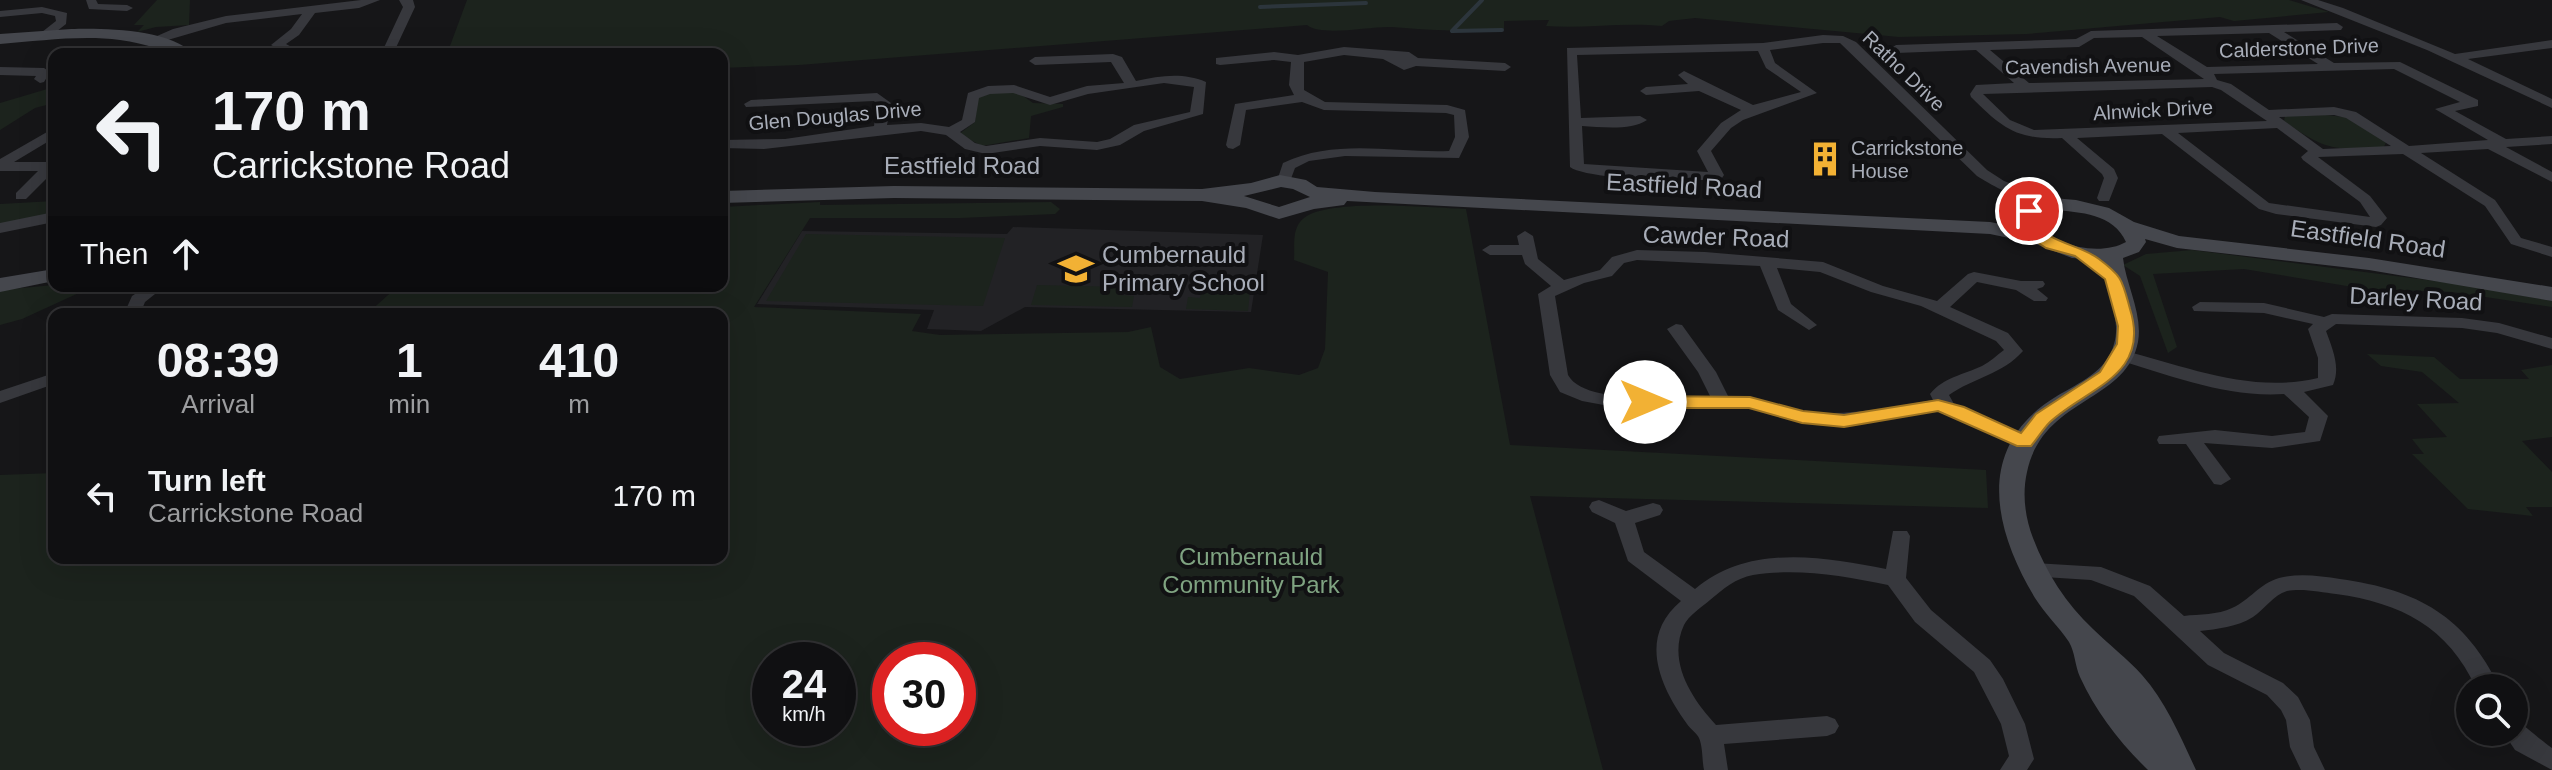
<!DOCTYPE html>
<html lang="en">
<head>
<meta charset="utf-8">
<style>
  body { margin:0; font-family:Arial,sans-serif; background:#19191b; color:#f1f3f6; height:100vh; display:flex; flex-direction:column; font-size:30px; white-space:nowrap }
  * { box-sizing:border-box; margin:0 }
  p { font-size:26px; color:#9c9d9f }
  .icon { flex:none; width:44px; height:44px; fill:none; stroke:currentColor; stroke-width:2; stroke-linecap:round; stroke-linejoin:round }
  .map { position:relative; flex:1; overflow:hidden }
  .drawer { position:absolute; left:48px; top:308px; width:680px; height:256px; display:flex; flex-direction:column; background:#101012; border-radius:16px; box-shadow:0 8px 32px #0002,0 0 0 2px #303032 }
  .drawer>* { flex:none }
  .banner { position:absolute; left:48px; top:48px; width:680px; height:244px; border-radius:16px; box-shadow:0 8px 32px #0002,0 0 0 2px #303032; background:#101012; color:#f1f3f6; overflow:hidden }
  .tools { position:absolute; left:2456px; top:674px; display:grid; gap:16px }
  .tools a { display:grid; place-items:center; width:72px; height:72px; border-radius:50%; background:#101012; box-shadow:0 8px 32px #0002,0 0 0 2px #303032; font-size:40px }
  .speed { position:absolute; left:752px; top:642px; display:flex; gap:16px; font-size:40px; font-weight:700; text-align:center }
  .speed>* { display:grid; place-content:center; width:104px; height:104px; border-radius:50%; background:#101012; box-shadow:0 8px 32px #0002,0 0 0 2px #303032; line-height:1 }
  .speed small { font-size:20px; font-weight:400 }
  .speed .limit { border:12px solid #d22; background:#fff; color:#111 }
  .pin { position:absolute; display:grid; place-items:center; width:68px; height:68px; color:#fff; margin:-34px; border:4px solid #fff; border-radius:50%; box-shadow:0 2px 8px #0007 }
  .me { position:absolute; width:88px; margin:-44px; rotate:90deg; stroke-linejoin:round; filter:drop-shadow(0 0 6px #0008) }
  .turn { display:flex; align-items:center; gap:28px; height:168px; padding:0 32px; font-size:36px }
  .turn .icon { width:104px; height:104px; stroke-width:2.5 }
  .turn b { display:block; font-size:56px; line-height:68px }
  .then { display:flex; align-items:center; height:76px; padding:0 32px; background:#0003; gap:16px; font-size:30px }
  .eta { display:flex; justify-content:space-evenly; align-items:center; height:136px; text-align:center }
  .eta b { font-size:48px; font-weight:700; line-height:56px }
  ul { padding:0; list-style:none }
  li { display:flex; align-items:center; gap:24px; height:104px; padding:0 32px }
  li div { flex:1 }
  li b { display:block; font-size:30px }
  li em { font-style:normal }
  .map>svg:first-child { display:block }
  .built { fill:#222225 }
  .green { fill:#1c231d; fill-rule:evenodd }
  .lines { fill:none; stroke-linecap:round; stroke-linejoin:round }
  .stream { stroke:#2c353c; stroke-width:4 }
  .street { fill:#37383d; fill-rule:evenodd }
  .secondary { fill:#45474d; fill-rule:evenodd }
  .route { fill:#f2b134; stroke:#9d7322; stroke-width:2 }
  .labels { text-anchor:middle; stroke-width:8; stroke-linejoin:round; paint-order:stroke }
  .far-street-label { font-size:20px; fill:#a8adb8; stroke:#111113 }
  .far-poi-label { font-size:20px; fill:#a8adb8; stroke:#111113; text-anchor:start }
  .street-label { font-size:24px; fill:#a8adb8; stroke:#111113 }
  .poi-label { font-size:24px; fill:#a8adb8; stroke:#111113; text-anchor:start }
  .park-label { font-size:24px; fill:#7fa381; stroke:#111113 }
</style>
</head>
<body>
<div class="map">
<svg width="2552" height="770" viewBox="0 0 2552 770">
  <rect width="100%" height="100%" fill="#161618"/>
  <polygon class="built" points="1013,227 1263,235 1251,312 1025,307 981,331 927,329 934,310 757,304 802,231 1007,234"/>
  <g class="green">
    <polygon points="157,0 190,0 189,25 156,27 137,32 144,25 134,25"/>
    <path d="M467 0H2289L2329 12 2234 21 2220 17 2027 34 1899 37 1695 18 1669 21 1662 26C1623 22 1584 29 1546 26L1549 20 1504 21V29L1497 32C1460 31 1427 30 1392 27 1370 26 1322 37 1307 25L799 65 722 68V54H447Z"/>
    <polygon points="54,87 54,103 35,108 0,130 0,103"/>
    <polygon points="985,93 1019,93 1033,103 1063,104 1063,107 1031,116 1029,138 982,146 959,134 975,122 978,96"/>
    <path d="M2325 115 2345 117 2386 142 2384 147C2333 150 2327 151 2284 121L2285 116Z"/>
    <polygon points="54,201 54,213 0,225 0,204"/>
    <path d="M820 202V205L1051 202 1060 209 1055 214 960 218H810L754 307 921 314 912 331 940 335 1128 332 1151 327 1160 367 1180 379 1249 368 1299 375 1318 368 1325 349 1328 272 1294 260C1295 246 1291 228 1304 218 1330 198 1431 208 1466 209L1510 445 1986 470 1988 508 1530 496 1603 770H0V475L54 473V558H722V314H367L398 286H722V207ZM838 660V728H770V660ZM890 660H958V728H890Z"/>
    <polygon points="806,234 1005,238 983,306 766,301"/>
    <polygon points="2192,250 2466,285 2552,301 2552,307 2452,292 2365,289 2244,269 2153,274 2177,347 2168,353 2140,276 2123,265 2146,254"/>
    <polygon points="1238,281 1251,281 1248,311 1186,309 1188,297 1200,298 1202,289 1236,290"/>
    <polygon points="54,285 94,286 22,319 0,325 0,290"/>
    <polygon points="1037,285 1123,287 1121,295 1134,296 1132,307 1031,305"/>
    <polygon points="2367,354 2434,357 2460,379 2529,379 2521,370 2552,365 2552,437 2522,441 2552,472 2552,507 2526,507 2533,516 2468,509 2412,454 2424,454 2412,439 2447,437 2417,404 2459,403 2422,372 2381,366"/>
  </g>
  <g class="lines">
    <g class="stream">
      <polyline points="1482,0 1452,31 1502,30"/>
      <polyline points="1260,7 1366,3"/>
    </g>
    <g class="street">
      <polygon points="96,0 98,4 127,5 133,8 127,11 89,9 86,0"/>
      <polygon points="361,0 380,0 359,8 315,13 299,35 286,44 305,54 288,54 271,45 291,29 302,14 226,23 154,44 148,40 173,29 226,16"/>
      <polygon points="399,0 413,0 415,7 393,54 381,54 403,7"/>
      <polygon points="2301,0 2318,0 2343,8 2455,54 2552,40 2552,48 2468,59 2552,99 2552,108 2427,50"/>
      <polygon points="42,7 67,13 66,24 47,39 37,36 56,21 55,16 42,13 0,17 0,11"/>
      <path d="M2337 23 2343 27 2341 30 2284 32 2334 63 2400 62 2478 100V106L2455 111 2506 139 2552 136V144L2506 147 2552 172V182L2488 149 2421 153 2495 200 2521 238 2552 247V257L2511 244 2485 206 2403 154 2318 157 2370 196 2387 218 2381 225 2376 227 2276 214 2259 209 2162 134 2077 138 2114 169 2118 178 2109 201H2099L2097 198 2104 178 2102 174 2062 138C2017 140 2002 128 1971 97L1970 94 1976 85 2014 83 1976 50 1896 53 1890 49 1896 45 2076 39 2091 31ZM2269 33 2318 64 2207 67 2157 36ZM2142 37 2204 79 2029 83 1990 50 2079 47 2094 38ZM2394 69 2460 102 2435 109 2488 140 2409 146 2356 112 2334 107 2269 110 2231 84 2217 80 2214 74ZM2212 87 2221 90 2267 121 2034 130 2010 120 1983 94ZM2334 115 2346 118 2391 146 2323 149 2279 117ZM2277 128 2308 151 2301 157 2303 160 2360 202 2370 217 2269 203 2178 133Z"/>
      <path d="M1823 35 1843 36 1856 42 1987 170 2004 181 2058 201V207C2038 210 1994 187 1977 176L1840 43H1823L1770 50 1775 63 1817 93 1743 120 1731 128 1711 151 1724 175 1722 178C1699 183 1587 180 1570 167L1567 48 1763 43ZM1758 51 1766 68 1801 92 1753 105 1684 71 1678 75 1688 84 1646 87 1640 91 1646 95 1699 91 1741 110 1721 123 1697 151 1708 172 1584 164 1582 126C1601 127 1631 131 1647 120L1640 116 1581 118 1577 55Z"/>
      <path d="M1344 47 1409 52 1418 58 1505 63 1511 67 1505 71 1416 66 1404 70 1383 59 1344 55 1304 62V90L1325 102 1447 105 1465 110 1469 137 1459 158 1345 156 1309 161 1295 168 1289 184H1279L1277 181 1283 163C1336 138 1393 153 1449 151L1455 137 1454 115 1446 113 1324 110 1302 102 1246 110 1240 145 1233 149 1228 148 1226 145 1235 104 1294 95 1289 85 1291 62 1274 60 1220 65 1216 64V58L1274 52 1298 55Z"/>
      <path d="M1113 54 1122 57 1136 81C1160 76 1182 72 1206 82L1203 114 1144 131 1120 145 1097 150 1040 146 986 154 965 149 946 135 921 131 764 149 722 148V140L785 139 874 126 877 104 874 101 746 107 744 104 751 100 877 93 891 103 887 125 921 123 949 127 962 120 968 93 988 86 1014 85 1050 97 1087 86 1124 83 1111 62 1035 65 1029 61 1035 57ZM1164 83 1194 87 1190 112 1134 125 1110 139 1097 142 1040 138 986 146 975 143 960 132 975 122 979 98 990 94 1013 93 1050 105 1088 94Z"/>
      <polygon points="0,67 44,68 50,72 44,82 40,83 34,79 36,76 0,75"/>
      <polygon points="54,128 54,138 14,162 54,162 54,171 26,199 16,199 16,193 38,171 0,171 0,159"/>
      <polygon points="54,212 54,222 0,233 0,223"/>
      <path d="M1525 231 1533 236 1538 259 1564 280 1600 270 1612 257 1637 250 1705 252 1823 262 1883 286 1937 301 1968 274 1974 272 2021 281H2043L2045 284 2043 287 2037 289 2048 298 2046 301H2034L2016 290 1977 282 1950 307 2008 333 2023 351C2003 374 1973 378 1949 395L1954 404 2031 438 2033 442 2024 448 2017 446 1937 411 1844 427 1802 423 1749 408H1620L1582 401 1560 392 1550 375 1538 294 1551 286 1525 264 1522 255H1490L1482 250 1490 245H1519L1517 236ZM1637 260 1760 266 1778 310 1809 330 1817 325 1791 304 1777 268 1820 272 1871 292 1921 306 1996 341 2004 350C1997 355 1990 362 1982 366 1963 375 1944 377 1930 394L1933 400C1891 407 1851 416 1808 412 1781 409 1757 396 1728 396L1716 372 1682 325 1676 324 1667 329 1698 372 1710 396C1677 396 1585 406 1568 375L1555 296 1584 283 1612 276 1624 263Z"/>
      <polygon points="147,286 165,286 145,302 140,314 124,314 132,296"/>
      <path d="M2200 302 2264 303 2324 317 2332 314 2462 318 2499 323 2552 338V349L2497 333 2462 328 2336 324 2326 331C2332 348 2341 367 2333 385L2304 392 2328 416 2320 441 2272 448 2204 443 2231 479 2221 485 2214 484 2186 444H2159L2157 440 2159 436 2215 430 2272 436 2305 432 2309 417 2284 394C2227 398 2169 375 2115 359L2112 355 2115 351 2121 350C2186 366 2250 394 2318 378V358L2308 329 2313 324 2264 313 2194 311 2192 307Z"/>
      <polygon points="54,373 54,384 0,403 0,391"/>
      <path d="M1599 500 1626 511 1653 503 1660 505 1663 510 1660 515 1635 523 1644 552 1695 589C1748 544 1822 556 1886 569L1893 531H1907L1910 536 1906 578 1931 610 1990 660 2003 679 2025 724 2034 759 2027 770H2000L2009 756 2001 724 1974 672 1915 622 1888 585C1843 576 1799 568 1753 575 1736 578 1723 589 1710 600 1702 607 1688 616 1684 625 1667 662 1692 699 1716 725L1827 716 1835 719 1839 726 1835 733 1827 736 1724 744 1728 770H1704C1702 761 1703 747 1699 738 1697 733 1690 729 1687 724 1659 685 1638 637 1681 601L1628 561 1615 523 1592 512 1589 507 1592 502Z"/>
      <path d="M2034 563 2101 567 2150 586 2184 616C2199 614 2218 615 2232 608 2250 600 2259 584 2279 578 2299 573 2320 576 2340 579 2419 590 2465 616 2500 688H2476C2448 627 2401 603 2336 594 2321 592 2302 588 2287 591 2273 595 2264 610 2253 617 2237 627 2217 629 2200 631L2224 653 2283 683 2298 697 2310 720 2314 747 2325 770H2301L2290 747 2286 720 2281 710 2267 695 2208 665 2134 596 2091 580 2026 576 2023 571 2026 566Z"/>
      <path d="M2514 720C2524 724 2540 740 2552 748V770L2515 750 2503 732H2514Z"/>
    </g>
    <g class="secondary">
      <path d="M71 29C105 28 169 29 194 54 168 54 146 43 120 40 81 35 40 41 0 44V34Z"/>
      <path d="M1280 175 1306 180 1317 187 1375 192 1990 222 2020 228 2015 218 2028 204 2053 198 2076 200 2109 208 2134 222 2179 236 2369 258 2552 287V301L2369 270 2177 248 2145 239 2146 242 2139 252 2123 258C2126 285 2143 314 2138 342 2126 403 2043 397 2027 472 2022 494 2025 517 2033 538 2046 572 2066 604 2093 629 2109 645 2127 658 2142 675 2166 702 2181 738 2196 770H2148C2120 743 2096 712 2080 677 2075 666 2075 652 2069 642 2059 627 2045 614 2035 598 1993 528 1974 446 2057 396 2079 383 2107 371 2114 344 2122 318 2105 287 2102 260L2072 258 2033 243 1990 234 1347 201 1344 205 1314 209 1279 219 1246 208 1202 201 894 198 722 203V191L894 186 1202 189 1251 183ZM1281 187 1293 189 1310 197 1279 207 1244 196ZM2053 210C2080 212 2114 214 2126 242 2100 257 2049 246 2036 219L2042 212Z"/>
      <polygon points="54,269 54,281 0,292 0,278"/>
    </g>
  </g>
  <path class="route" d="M2029 207 2036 211 2033 218C2046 244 2078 243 2099 259 2123 277 2122 280 2130 309 2151 376 2088 387 2050 422 2043 429 2037 439 2031 446H2017L1938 411 1844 427 1802 423 1749 408H1645L1636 402 1645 396 1750 397 1803 411 1844 415 1938 400 1964 407 2021 433 2036 414 2100 372 2117 344 2118 326 2105 279 2075 256 2046 248 2026 235 2018 218 2023 208Z"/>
  <defs>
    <g id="building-bare" transform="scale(2.76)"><path d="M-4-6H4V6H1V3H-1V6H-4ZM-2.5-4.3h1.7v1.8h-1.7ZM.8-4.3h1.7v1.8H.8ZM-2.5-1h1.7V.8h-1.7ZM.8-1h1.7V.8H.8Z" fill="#f2b134" stroke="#111113" stroke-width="2.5" paint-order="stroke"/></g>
    <g id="school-bare" transform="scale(2.76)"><path d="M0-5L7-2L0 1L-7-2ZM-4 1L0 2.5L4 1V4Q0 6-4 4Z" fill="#f2b134" stroke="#111113" stroke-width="2.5" paint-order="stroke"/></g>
  </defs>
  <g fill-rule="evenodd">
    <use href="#building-bare" x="1825" y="159"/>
    <use href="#school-bare" x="1076" y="269"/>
  </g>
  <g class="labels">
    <g class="far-street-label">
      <text transform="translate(2299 48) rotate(-2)" y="7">Calderstone Drive</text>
      <text transform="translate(2088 66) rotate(-1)" y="7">Cavendish Avenue</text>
      <text transform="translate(1904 71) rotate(44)" y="7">Ratho Drive</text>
      <text transform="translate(2153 110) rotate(-3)" y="7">Alnwick Drive</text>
      <text transform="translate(835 116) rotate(-5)" y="7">Glen Douglas Drive</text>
    </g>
    <g class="far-poi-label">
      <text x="1851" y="155">Carrickstone<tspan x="1851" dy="23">House</tspan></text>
    </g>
    <g class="street-label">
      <text x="962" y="174">Eastfield Road</text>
      <text transform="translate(1684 186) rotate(3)" y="8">Eastfield Road</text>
      <text transform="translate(1716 237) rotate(2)" y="8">Cawder Road</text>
      <text transform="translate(2368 239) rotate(8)" y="8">Eastfield Road</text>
      <text transform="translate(2416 299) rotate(3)" y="8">Darley Road</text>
    </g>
    <g class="poi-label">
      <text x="1102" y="263">Cumbernauld<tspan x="1102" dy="28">Primary School</tspan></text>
    </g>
    <g class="park-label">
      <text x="1251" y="565">Cumbernauld<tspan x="1251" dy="28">Community Park</tspan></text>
    </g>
  </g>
</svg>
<div class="tools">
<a><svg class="icon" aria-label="search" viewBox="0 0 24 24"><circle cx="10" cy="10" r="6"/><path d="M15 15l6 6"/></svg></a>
</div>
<div class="speed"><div>24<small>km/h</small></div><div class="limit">30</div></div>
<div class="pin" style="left:2029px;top:211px;background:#d93025"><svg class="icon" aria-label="arrive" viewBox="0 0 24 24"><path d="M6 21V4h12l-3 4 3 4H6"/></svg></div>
<svg class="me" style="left:1645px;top:402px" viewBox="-20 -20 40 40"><circle r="19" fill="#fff"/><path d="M0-13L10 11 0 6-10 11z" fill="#f2b134"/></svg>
<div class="banner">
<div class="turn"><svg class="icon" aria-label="left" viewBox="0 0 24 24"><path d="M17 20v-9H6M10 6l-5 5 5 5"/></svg><div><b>170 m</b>Carrickstone Road</div></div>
<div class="then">Then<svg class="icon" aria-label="ahead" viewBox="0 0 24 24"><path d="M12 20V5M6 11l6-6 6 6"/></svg></div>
</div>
<section class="drawer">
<div class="eta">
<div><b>08:39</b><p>Arrival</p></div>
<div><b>1</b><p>min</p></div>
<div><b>410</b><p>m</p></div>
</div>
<ul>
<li><svg class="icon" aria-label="left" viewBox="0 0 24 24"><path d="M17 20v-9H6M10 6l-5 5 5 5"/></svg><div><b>Turn left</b><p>Carrickstone Road</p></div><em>170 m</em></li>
</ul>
</section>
</div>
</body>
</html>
